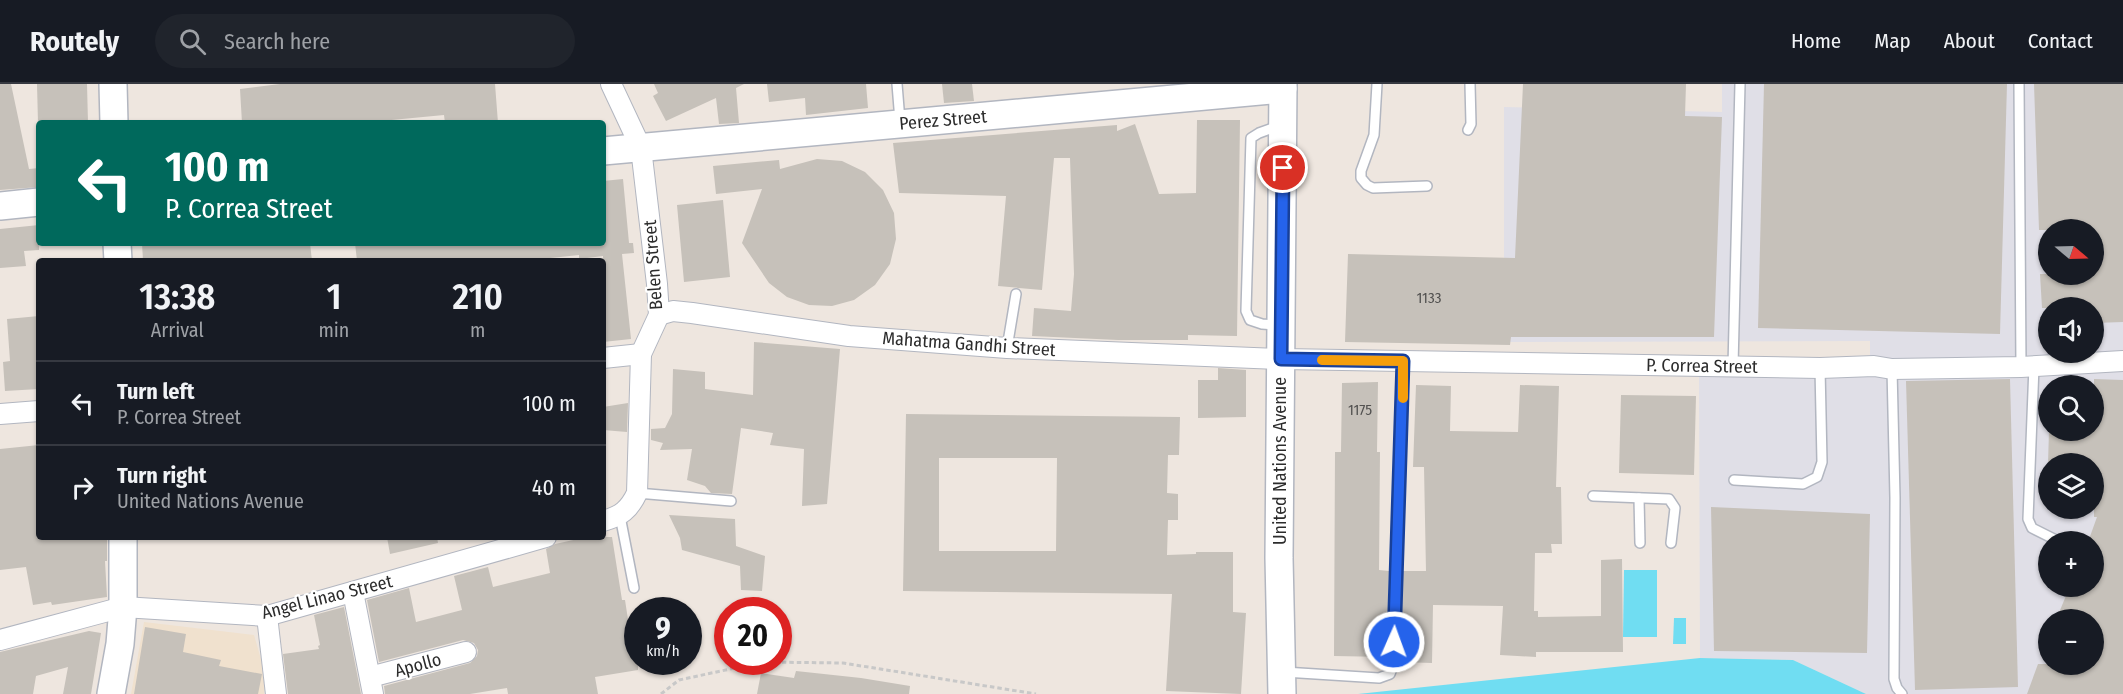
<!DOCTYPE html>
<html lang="en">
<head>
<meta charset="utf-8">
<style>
  body { margin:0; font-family:"Fira Sans Condensed",sans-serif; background:#20242c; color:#f1f3f6; height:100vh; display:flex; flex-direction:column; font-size:22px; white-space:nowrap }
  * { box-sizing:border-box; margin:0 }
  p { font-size:20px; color:#9ea1a6 }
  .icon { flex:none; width:33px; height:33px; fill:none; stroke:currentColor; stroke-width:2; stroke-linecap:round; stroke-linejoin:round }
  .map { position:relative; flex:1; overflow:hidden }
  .panel { position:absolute; left:36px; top:174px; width:570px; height:282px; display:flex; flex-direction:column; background:#171b24; border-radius:6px; box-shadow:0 2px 4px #0004 }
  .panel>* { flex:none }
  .guide { position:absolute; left:36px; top:36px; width:570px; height:126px; border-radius:6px; box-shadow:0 2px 4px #0004; background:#00695c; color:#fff; overflow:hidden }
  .needle { width:39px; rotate:109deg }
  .tools { position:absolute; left:2038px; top:135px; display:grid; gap:12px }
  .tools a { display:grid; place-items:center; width:66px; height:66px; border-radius:50%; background:#171b24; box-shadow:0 2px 4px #0004; font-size:30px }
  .speed { position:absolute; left:624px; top:513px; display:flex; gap:12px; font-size:30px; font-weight:700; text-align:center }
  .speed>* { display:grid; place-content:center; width:78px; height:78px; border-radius:50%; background:#171b24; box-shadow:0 2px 4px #0004; line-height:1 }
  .speed small { font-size:15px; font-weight:400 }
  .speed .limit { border:9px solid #d22; background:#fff; color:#111 }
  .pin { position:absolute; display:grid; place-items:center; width:51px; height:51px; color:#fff; margin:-26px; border:3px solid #fff; border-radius:50%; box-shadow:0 2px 6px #0007 }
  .me { position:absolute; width:66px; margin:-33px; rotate:2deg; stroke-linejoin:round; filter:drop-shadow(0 0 4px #0008) }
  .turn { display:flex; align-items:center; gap:21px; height:126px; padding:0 30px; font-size:27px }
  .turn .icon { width:78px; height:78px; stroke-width:2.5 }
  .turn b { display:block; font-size:42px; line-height:51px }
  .eta { display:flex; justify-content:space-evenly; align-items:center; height:102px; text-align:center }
  .eta b { font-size:36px; font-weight:600; line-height:42px }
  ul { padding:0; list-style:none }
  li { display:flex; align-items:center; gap:18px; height:84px; padding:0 30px; border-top:2px solid #363941 }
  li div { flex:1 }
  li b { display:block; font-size:22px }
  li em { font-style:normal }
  header { display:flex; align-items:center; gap:36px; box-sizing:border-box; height:84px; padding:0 30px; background:#171b24; border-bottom:2px solid #363941 }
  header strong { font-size:28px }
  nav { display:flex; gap:33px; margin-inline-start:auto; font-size:21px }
  .search { width:420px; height:54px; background:#20242c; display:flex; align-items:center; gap:15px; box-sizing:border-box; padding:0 21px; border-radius:33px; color:#9ea1a6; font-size:22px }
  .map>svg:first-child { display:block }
  .industrial { fill:#e0dfe7; fill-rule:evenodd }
  .education { fill:#f0e1ce }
  .water { fill:#70ddf2 }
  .building { fill:#c6c1ba; fill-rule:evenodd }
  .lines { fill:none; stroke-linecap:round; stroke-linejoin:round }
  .lane-casing { stroke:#b2b6c0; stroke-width:12 }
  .street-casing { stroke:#b2b6c0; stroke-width:22 }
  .secondary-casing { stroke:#b2b6c0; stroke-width:30 }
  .path { stroke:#c8c8c8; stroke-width:3; stroke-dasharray:4.5 3; stroke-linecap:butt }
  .lane { stroke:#fff; stroke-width:9 }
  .street { stroke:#fff; stroke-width:20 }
  .secondary { stroke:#fff; stroke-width:27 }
  .route-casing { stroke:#184099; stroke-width:15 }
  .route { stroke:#2563eb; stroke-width:10 }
  .slow { stroke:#f59e0b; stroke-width:10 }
  .labels { text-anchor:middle; stroke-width:4.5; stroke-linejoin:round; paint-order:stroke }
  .number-label { font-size:15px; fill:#525150 }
  .street-label { font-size:18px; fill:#2c2c2c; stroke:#fff }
</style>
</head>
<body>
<header>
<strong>Routely</strong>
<div class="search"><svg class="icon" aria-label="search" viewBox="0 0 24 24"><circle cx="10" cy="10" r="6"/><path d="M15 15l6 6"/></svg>Search here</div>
<nav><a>Home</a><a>Map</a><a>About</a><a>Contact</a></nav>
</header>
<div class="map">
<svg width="2123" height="610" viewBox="0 0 2123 610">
  <rect width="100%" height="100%" fill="#eee6df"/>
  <path class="industrial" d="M1722 0H2123V610H1866L1793 576 1700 574 1699 292 1870 284V257L1504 258V23L1722 28ZM2049 146H2094V190H2049ZM2049 224H2094V268H2049ZM2049 302H2094V346H2049ZM2049 380H2094V424H2049ZM2049 458H2094V502H2049ZM2049 536H2094V580H2049Z"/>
  <polygon class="education" points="144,538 254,551 266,593 264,610 131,610"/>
  <g class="water">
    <polygon points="1624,486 1657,486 1657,553 1623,553"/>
    <polygon points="1674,534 1686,534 1686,560 1673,560"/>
    <polygon points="1700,574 1793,576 1866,610 1358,610"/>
  </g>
  <g class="building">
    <polygon points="0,0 11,0 29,85 39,84 39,103 0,106"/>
    <polygon points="37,0 87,0 88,39 38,39"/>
    <polygon points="280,0 495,0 498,39 445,39 444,31 360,39 242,39 240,5"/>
    <polygon points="654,0 744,0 736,4 739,39 719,40 716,14 666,37 653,12 658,9"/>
    <polygon points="767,0 866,0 868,24 806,31 805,14 769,18"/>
    <polygon points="942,0 972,0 974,17 944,19"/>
    <polygon points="1523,0 1686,0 1685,32 1722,33 1714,253 1511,253 1510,261 1345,258 1348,170 1515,174"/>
    <polygon points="1764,0 2007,0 2000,250 1758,244"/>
    <polygon points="2034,0 2123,0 2123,238 2094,239 2094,224 2042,224 2040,190 2094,190 2094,146 2039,146"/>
    <polygon points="1197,36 1240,36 1237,252 1188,251 1188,256 1118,256 1032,252 1034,224 1071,227 1074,190 1070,74 1054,74 1042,206 998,202 1006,112 899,109 893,59 1117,41 1117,47 1135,40 1159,110 1196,109"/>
    <polygon points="817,75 842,77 865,88 883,106 894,129 896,155 890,180 875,201 854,216 832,222 809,221 787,213 769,199 742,159 762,105 716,110 713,82 779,76 780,85"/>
    <polygon points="623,95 629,159 633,159 634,169 622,170 631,255 603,258 603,172 579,175 579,171 522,177 357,177 355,159 603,159 603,97"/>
    <polygon points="723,116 730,193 684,198 677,121"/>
    <polygon points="39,141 39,166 24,167 26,182 0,184 0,145"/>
    <polygon points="142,159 310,159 312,177 143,177"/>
    <polygon points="39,232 39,305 5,307 3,278 10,277 7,235"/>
    <polygon points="754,258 840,265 827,420 802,422 804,365 770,361 773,349 741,344 732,410 711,409 705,402 687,396 692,365 660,366 663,359 651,356 651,345 665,344 672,330 673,285 705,288 705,305 753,311"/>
    <polygon points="1218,284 1246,286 1246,333 1198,334 1198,296 1218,296"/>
    <polygon points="2010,295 2018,603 1915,606 1906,297"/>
    <polygon points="2094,295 2123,296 2123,610 2027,610 2038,580 2094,580 2094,536 2056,536 2070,502 2094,502 2094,458 2088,458 2097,433 2094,433 2094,380 2048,380 2049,346 2094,346"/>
    <polygon points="1378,298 1377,368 1380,368 1379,486 1389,487 1387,573 1334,572 1335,368 1341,368 1342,299"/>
    <polygon points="1416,301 1451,302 1450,347 1518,348 1520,301 1559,302 1556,403 1561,403 1562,460 1551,460 1552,469 1535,469 1534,527 1538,527 1538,533 1601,532 1601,476 1622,475 1623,568 1536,568 1536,573 1500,571 1503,522 1433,521 1432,579 1400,578 1403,487 1426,487 1424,383 1413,383"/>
    <polygon points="1621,311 1696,312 1694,391 1619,389"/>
    <polygon points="628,319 627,348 603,346 603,323"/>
    <path d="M906 330 1180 333 1179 371H1168L1167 409 1178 410V436H1168L1167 471 1196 470V468H1233V528L1246 529 1241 610 1166 607 1172 510 903 507ZM939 374H1057L1056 467H939Z"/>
    <polygon points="39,361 39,453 107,453 107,477 105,477 107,513 52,521 51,518 33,521 26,483 0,486 0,365"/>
    <polygon points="1711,423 1870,430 1867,569 1714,567"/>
    <polygon points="669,431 735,435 736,462 765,472 762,507 741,506 740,482 682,466 680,454"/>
    <polygon points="387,453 437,453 438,459 390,470"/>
    <polygon points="587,453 612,453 622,516 625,516 631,555 638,554 638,586 595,593 598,610 508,610 507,604 470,610 385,610 384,602 470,579 477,572 478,566 474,559 463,556 379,578 367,516 409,504 416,538 462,526 454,492 488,483 493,503 550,489 546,465 555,460"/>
    <polygon points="344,523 361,610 288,610 283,570 319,565 318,562 320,561 314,531"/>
    <polygon points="145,543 186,550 183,568 221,576 219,582 262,590 258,610 134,610"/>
    <polygon points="89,547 101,549 91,610 63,610 68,583 36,592 33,610 0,610 0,568"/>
    <polygon points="796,587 861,594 910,602 909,610 757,610 761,589 794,594"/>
  </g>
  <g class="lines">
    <g class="lane-casing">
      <g id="lane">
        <polyline points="897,0 900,37"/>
        <polyline points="1377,0 1374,51 1361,87 1361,94 1367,101 1373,104 1427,102"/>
        <polyline points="2019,0 2021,283"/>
        <polyline points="1468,46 1471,40 1470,0"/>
        <polyline points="1277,241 1262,240 1250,236 1246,227 1251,54 1259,49 1281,41"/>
        <polyline points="1007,264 1016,210"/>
        <polyline points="1733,282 1740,0"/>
        <polyline points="2034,282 2028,435 2032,444 2060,458"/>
        <polyline points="1892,285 1895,414 1894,595 1897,604 1902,610"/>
        <polyline points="1734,396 1803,400 1817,393 1822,378 1820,284"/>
        <polyline points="637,409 731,417"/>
        <polyline points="1593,412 1669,415 1675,424 1671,459"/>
        <polyline points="1639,414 1640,459"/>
        <polyline points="620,432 634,504"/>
        <polyline points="1284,588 1379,594 1390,590 1393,582 1403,277"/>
      </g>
    </g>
    <g class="street-casing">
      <g id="street">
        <polyline points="659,231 673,227 692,229 849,252 1007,264 1281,275 1820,284 1874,282 1892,285 2021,283 2123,277"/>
        <polyline points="603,274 641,270"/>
        <polyline points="0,330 39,327"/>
        <path d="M603 437C621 432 629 426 637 409L641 270 659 231 657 200 641 64 611 0"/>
        <polyline points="353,508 373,610"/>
        <polyline points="267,532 276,610"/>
        <polyline points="0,556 123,523 267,532 546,453"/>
        <polyline points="370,593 466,568"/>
      </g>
    </g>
    <g class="secondary-casing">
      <g id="secondary">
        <polyline points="113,0 114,39"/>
        <polyline points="603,67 1283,5"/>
        <polyline points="0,122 39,118"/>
        <polyline points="117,159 118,177"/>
        <polyline points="111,610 120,560 123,523 123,453"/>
        <polyline points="1282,610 1279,474 1283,0"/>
      </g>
    </g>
    <polyline class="path" points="661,610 679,596 763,578 843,579 1036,610"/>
    <use href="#lane" class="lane"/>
    <use href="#street" class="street"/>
    <use href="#secondary" class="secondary"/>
  </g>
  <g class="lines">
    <g class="route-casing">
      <polyline id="route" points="1283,84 1281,275 1403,277 1394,558"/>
    </g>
    <use href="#route" class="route"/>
    <polyline class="slow" points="1322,276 1403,277 1403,314"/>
  </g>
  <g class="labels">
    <g class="number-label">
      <text x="1429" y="219">1133</text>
      <text x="1360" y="331">1175</text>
    </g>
    <g class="street-label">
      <text transform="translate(943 36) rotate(-5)" y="6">Perez Street</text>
      <text transform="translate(653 181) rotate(-94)" y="6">Belen Street</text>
      <text transform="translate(969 260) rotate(4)" y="6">Mahatma Gandhi Street</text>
      <text transform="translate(1702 282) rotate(1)" y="6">P. Correa Street</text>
      <text transform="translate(1280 377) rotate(-90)" y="6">United Nations Avenue</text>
      <text transform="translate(327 513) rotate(-14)" y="6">Angel Linao Street</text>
      <text transform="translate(418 581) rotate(-15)" y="6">Apollo</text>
    </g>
  </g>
</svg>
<div class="tools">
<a><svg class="needle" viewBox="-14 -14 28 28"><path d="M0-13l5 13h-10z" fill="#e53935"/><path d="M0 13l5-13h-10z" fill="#9ea1a6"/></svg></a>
<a><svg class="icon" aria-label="sound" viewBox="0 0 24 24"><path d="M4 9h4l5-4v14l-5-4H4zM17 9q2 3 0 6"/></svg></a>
<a><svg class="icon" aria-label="search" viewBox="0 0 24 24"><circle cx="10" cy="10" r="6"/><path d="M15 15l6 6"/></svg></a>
<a><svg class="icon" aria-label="layers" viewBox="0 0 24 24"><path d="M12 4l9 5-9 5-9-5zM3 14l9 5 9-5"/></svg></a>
<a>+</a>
<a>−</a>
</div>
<div class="speed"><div>9<small>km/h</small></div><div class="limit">20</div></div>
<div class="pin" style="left:1283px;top:84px;background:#d93025"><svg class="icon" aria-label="arrive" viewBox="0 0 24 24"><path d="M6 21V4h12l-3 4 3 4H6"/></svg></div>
<svg class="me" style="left:1394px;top:558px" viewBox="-20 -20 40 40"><circle r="17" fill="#2563eb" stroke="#fff" stroke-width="3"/><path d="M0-11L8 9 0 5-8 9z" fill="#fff"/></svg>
<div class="guide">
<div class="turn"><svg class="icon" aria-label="left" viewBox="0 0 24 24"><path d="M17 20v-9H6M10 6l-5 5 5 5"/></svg><div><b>100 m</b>P. Correa Street</div></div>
</div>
<section class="panel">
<div class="eta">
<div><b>13:38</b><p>Arrival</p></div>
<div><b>1</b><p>min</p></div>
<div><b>210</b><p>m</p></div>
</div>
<ul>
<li><svg class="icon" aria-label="left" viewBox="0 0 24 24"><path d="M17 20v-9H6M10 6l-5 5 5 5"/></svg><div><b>Turn left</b><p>P. Correa Street</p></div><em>100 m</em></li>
<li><svg class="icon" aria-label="right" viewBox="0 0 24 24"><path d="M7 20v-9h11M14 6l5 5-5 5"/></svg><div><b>Turn right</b><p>United Nations Avenue</p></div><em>40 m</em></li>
</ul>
</section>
</div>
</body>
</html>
